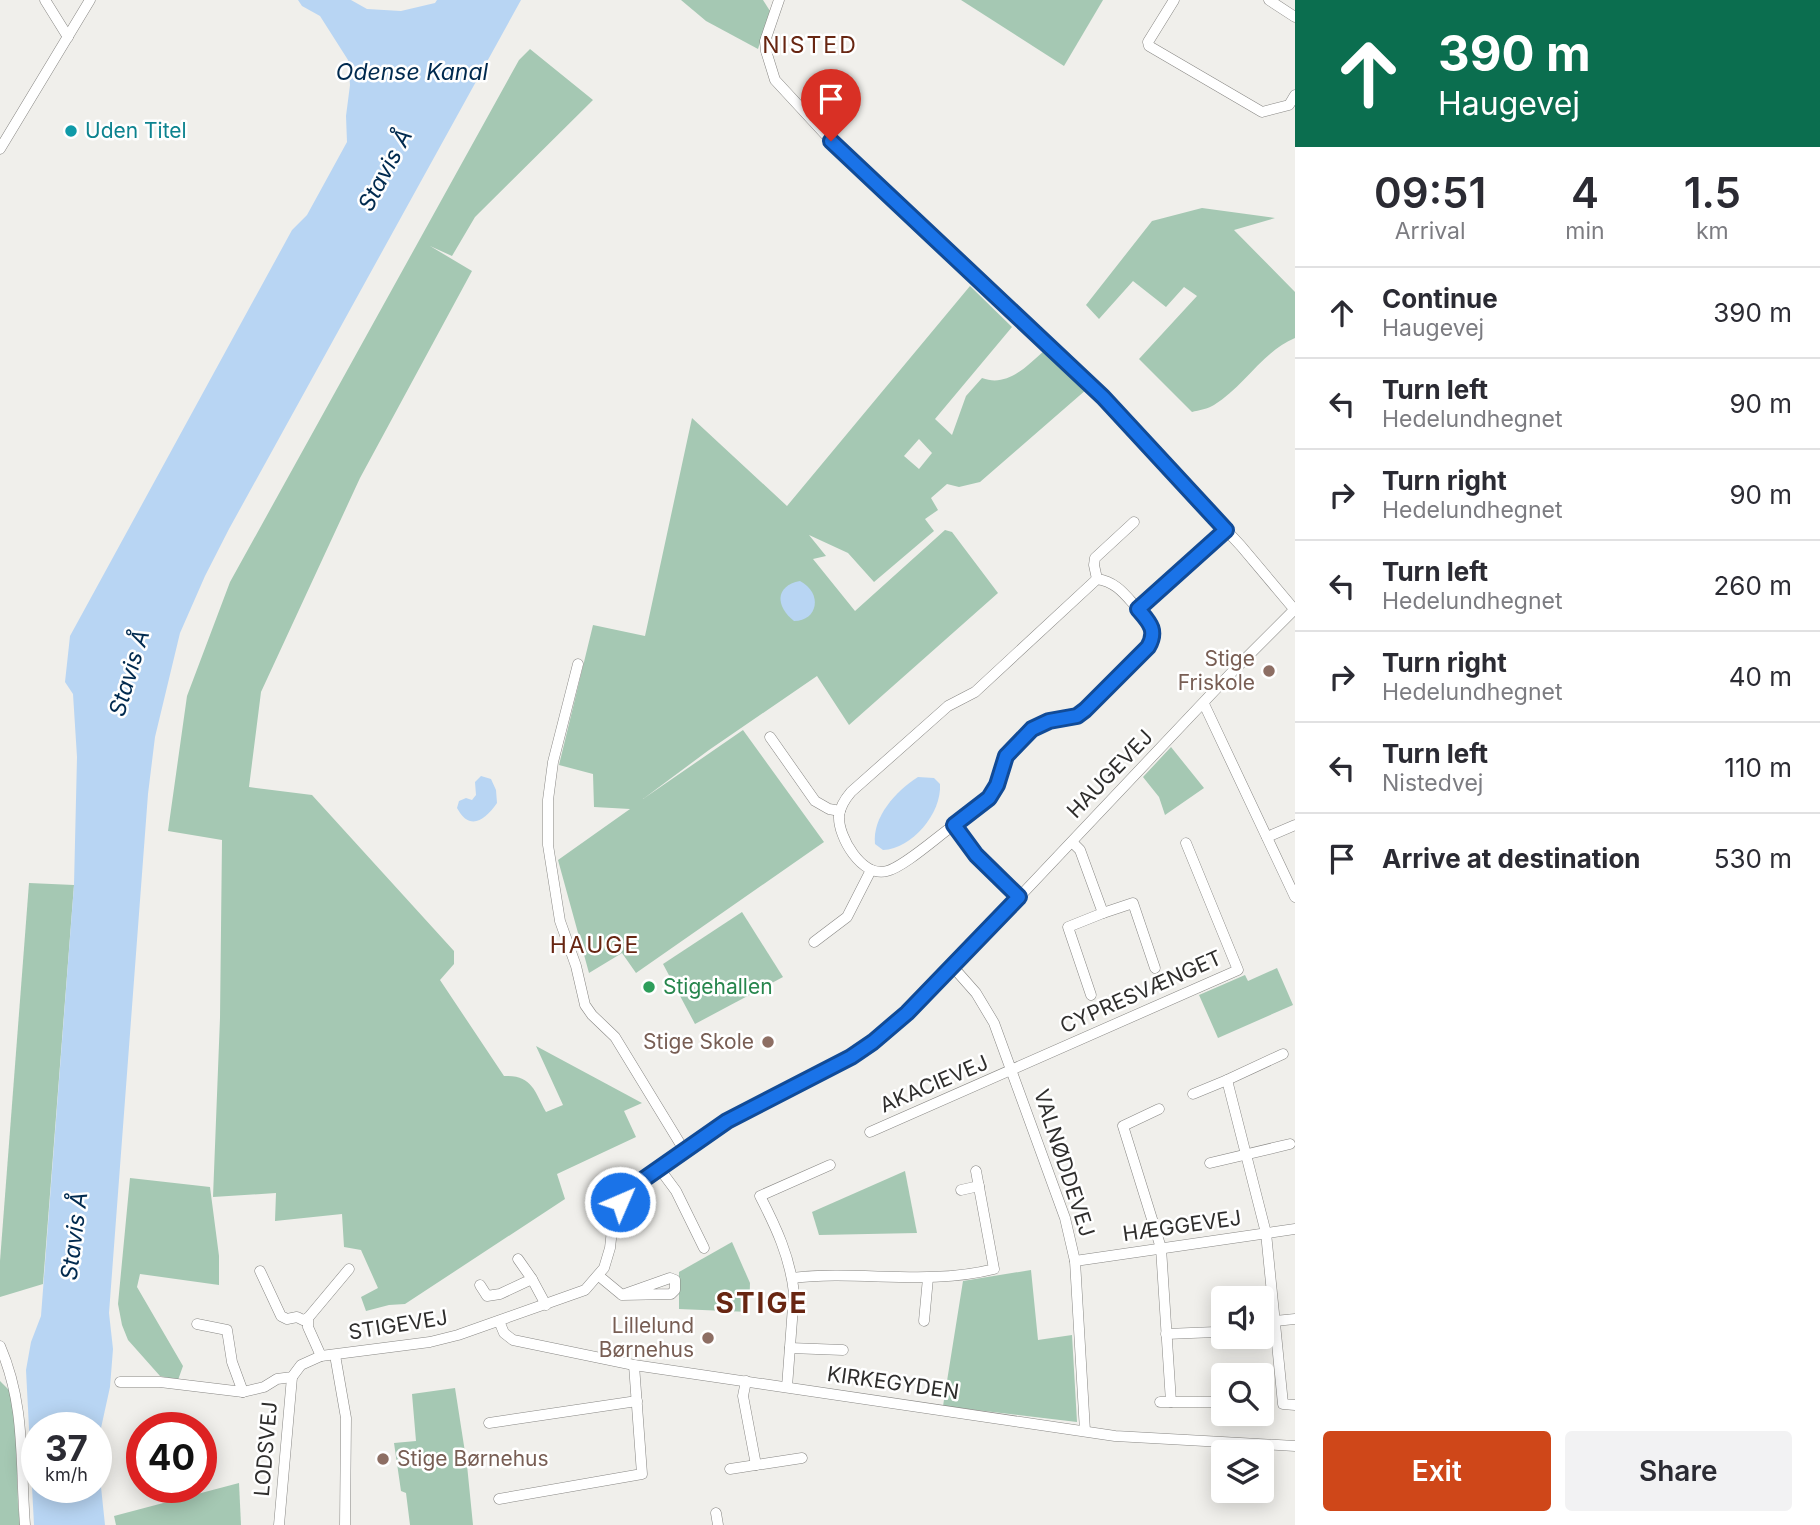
<!DOCTYPE html>
<html lang="en">
<head>
<meta charset="utf-8">
<style>
  body { margin:0; font-family:Inter,sans-serif; background:#f2f2f3; color:#2b2b33; height:100vh; display:flex; flex-direction:column; font-size:26px; white-space:nowrap }
  * { box-sizing:border-box; margin:0 }
  p { font-size:23px; color:#7c7c81 }
  .icon { flex:none; width:38px; height:38px; fill:none; stroke:currentColor; stroke-width:2; stroke-linecap:round; stroke-linejoin:round }
  .map { position:relative; flex:1; overflow:hidden }
  .details { display:flex; flex-direction:column; background:#fff; width:525px }
  .details>* { flex:none }
  .hud { background:#0b6e4f; color:#fff; overflow:hidden }
  .tools { position:absolute; left:1211px; top:1286px; display:grid; gap:14px }
  .tools a { display:grid; place-items:center; width:63px; height:63px; border-radius:7px; background:#fff; box-shadow:0 4px 18px #0003; font-size:35px }
  .speed { position:absolute; left:21px; top:1412px; display:flex; gap:14px; font-size:35px; font-weight:700; text-align:center }
  .speed>* { display:grid; place-content:center; width:91px; height:91px; border-radius:50%; background:#fff; box-shadow:0 4px 18px #0003; line-height:1 }
  .speed small { font-size:18px; font-weight:400 }
  .speed .limit { border:10px solid #d22; background:#fff; color:#111 }
  .pin { position:absolute; display:grid; place-items:center; width:60px; height:60px; color:#fff; margin:-72px -30px; border-radius:50% 50% 50% 0; rotate:-45deg; box-shadow:0 0 7px #0007 }
  .pin .icon { rotate:45deg }
  .me { position:absolute; width:77px; margin:-38px; rotate:45deg; stroke-linejoin:round; filter:drop-shadow(0 0 5px #0008) }
  .turn { display:flex; align-items:center; gap:24px; height:147px; padding:0 28px; font-size:32px }
  .turn .icon { width:91px; height:91px; stroke-width:2.5 }
  .turn b { display:block; font-size:49px; line-height:60px }
  .eta { display:flex; justify-content:space-evenly; align-items:center; height:119px; text-align:center }
  .eta b { font-size:42px; font-weight:600; line-height:49px }
  .button { display:flex; gap:14px; margin-top:auto; padding:14px 28px }
  .button a { flex:1; height:80px; border-radius:7px; background:#cf4719; color:#fff; font-size:28px; font-weight:600; line-height:80px; text-align:center }
  .button a+a { background:#f2f2f3; color:#2b2b33 }
  ul { padding:0; list-style:none }
  li { display:flex; align-items:center; gap:21px; height:91px; padding:0 28px; border-top:2px solid #e1e1e2 }
  li div { flex:1 }
  li b { display:block; font-size:26px }
  li em { font-style:normal }
  main { display:flex; flex:1; min-height:0 }
  .map>svg:first-child { display:block }
  .green { fill:#a5c8b3; fill-rule:evenodd }
  .water { fill:#b8d5f3; fill-rule:evenodd }
  .lines { fill:none; stroke-linecap:round; stroke-linejoin:round }
  .minor-casing { stroke:#888784; stroke-width:11 }
  .minor { stroke:#fff; stroke-width:10 }
  .route-casing { stroke:#114b97; stroke-width:18 }
  .route { stroke:#1a73e8; stroke-width:12 }
  .culture-dot { fill:#0f9aa8; stroke:#fff; stroke-width:2.5 }
  .education-dot { fill:#8d6e63; stroke:#fff; stroke-width:2.5 }
  .leisure-dot { fill:#2e9e5b; stroke:#fff; stroke-width:2.5 }
  .labels { text-anchor:middle; stroke-width:5; stroke-linejoin:round; paint-order:stroke }
  .culture-label { font-size:21px; fill:#0d838f; stroke:#fff; text-anchor:start }
  .education-label { font-size:21px; fill:#785e54; stroke:#fff; text-anchor:end }
  .street-label { font-size:21px; fill:#2f2e2d; stroke:#fff }
  .leisure-label { font-size:21px; fill:#27864d; stroke:#fff; text-anchor:start }
  .neighbourhood-label { font-size:23px; letter-spacing:2px; fill:#682612; stroke:#fff }
  .water-label { font-size:23px; font-style:italic; fill:#002a4f; stroke:#fff }
  .district-label { font-size:28px; font-weight:bold; letter-spacing:2px; fill:#682612; stroke:#fff }
</style>
</head>
<body>
<main>
<div class="map">
<svg width="1295" height="1525" viewBox="0 0 1295 1525">
  <rect width="100%" height="100%" fill="#f0efeb"/>
  <g class="green">
    <polygon points="681,0 763,0 770,11 758,49 706,21"/>
    <polygon points="961,0 1103,0 1064,66"/>
    <path d="M530 49 593 100 475 217 452 256 430 246 472 271 360 478 261 692 249 787 312 795 454 951V964L440 980 504 1076C532 1075 534 1090 546 1112L563 1105 536 1046 642 1103 624 1111 636 1137 557 1174 565 1199 405 1304 389 1305 366 1311 361 1297 378 1288 361 1250 344 1247 342 1214 275 1221 276 1193 213 1197 220 1018 222 840 168 831 187 696 230 582 519 60Z"/>
    <path d="M1202 208 1275 218 1234 230 1295 292V338C1262 352 1244 387 1214 405 1208 409 1199 410 1192 412L1139 359 1197 296 1184 287 1166 307 1133 281 1099 319 1086 305 1152 221Z"/>
    <path d="M970 286 1012 327 935 419 952 435 966 396 982 378C1008 388 1028 365 1046 349L1087 389 980 482 959 487 947 484 931 498 938 510 925 519 934 531 874 582 848 553 809 535 826 556 813 559 855 611 945 530 952 532 998 593 849 725 817 676 709 750 643 799 743 730 824 842 636 973 622 953 589 973 558 860 630 809 594 807 593 774 559 765 593 625 645 636 692 418 787 506ZM919 439 932 453 919 469 904 456Z"/>
    <polygon points="1171,747 1204,788 1165,815 1159,797 1143,777"/>
    <polygon points="29,883 74,885 43,1284 0,1297 0,1261"/>
    <polygon points="742,912 783,977 695,1024 663,964"/>
    <polygon points="1277,968 1293,1005 1218,1038 1199,995 1245,975 1248,981"/>
    <polygon points="905,1171 917,1233 819,1235 812,1212"/>
    <polygon points="130,1178 210,1187 219,1256 219,1285 140,1274 137,1287 183,1366 178,1380 160,1376 128,1340 122,1325 118,1304"/>
    <polygon points="732,1242 750,1283 749,1312 679,1309 679,1272"/>
    <polygon points="1031,1270 1038,1340 1072,1335 1077,1422 943,1406 963,1281"/>
    <polygon points="0,1381 12,1393 15,1403 18,1504 20,1525 0,1525"/>
    <polygon points="455,1388 467,1465 473,1525 410,1525 406,1493 401,1491 394,1443 416,1441 412,1394"/>
    <polygon points="239,1483 241,1525 116,1525 114,1516"/>
  </g>
  <g class="water">
    <path d="M298 0H351L367 9 401 11 435 3 437 0H521L229 529 205 576 180 633 155 737 148 794 109 1313 113 1349 110 1387 101 1428V1487L105 1525H34L26 1370 31 1342 41 1316 74 885 77 757 73 694 65 682 70 636 292 230 307 215 347 142 346 116 350 85 348 60 320 16 302 6ZM96 1428V1488H37V1428Z"/>
    <path d="M800 581C823 593 818 621 794 621 776 607 774 586 800 581Z"/>
    <path d="M481 776 491 779 496 790 497 803C485 820 470 832 457 808L459 801 466 798 472 800 476 795 475 782Z"/>
    <path d="M918 777 934 778 940 784C942 813 912 849 883 850L875 844C872 817 896 791 918 777Z"/>
  </g>
  <g class="lines">
    <g class="minor-casing">
      <g id="minor">
        <polyline points="45,0 68,37"/>
        <polyline points="779,0 765,41 766,51 775,80 848,159 1103,397 1241,546 1294,609"/>
        <polyline points="1174,0 1148,42 1149,46 1262,112 1289,105 1295,95"/>
        <polyline points="1269,0 1295,17"/>
        <polyline points="0,149 90,0"/>
        <polyline points="1097,579 1094,565 1095,558 1134,522"/>
        <polyline points="578,664 553,762 548,800 548,845 560,921 576,966 585,1005 592,1015 615,1037 684,1150"/>
        <polyline points="1204,704 1295,897"/>
        <polyline points="770,737 815,801 829,809 840,811"/>
        <path d="M954 825C938 836 904 867 887 871 862 878 838 837 839 816 840 806 845 799 851 792L948 706 975 692 1097 579C1117 582 1125 595 1138 609"/>
        <polyline points="1267,837 1295,825"/>
        <polyline points="1072,842 1080,850 1103,913 1068,927 1091,995"/>
        <path d="M1019 897 976 855 954 825 989 798 997 785 1006 756 1032 729 1049 721 1077 716 1085 710 1148 647C1158 630 1149 622 1138 609L1226 530"/>
        <polyline points="1103,913 1133,903 1155,968"/>
        <polyline points="814,942 847,917 871,870"/>
        <polyline points="953,967 976,993 994,1023 1065,1218 1075,1261 1085,1431"/>
        <polyline points="1227,1080 1283,1054"/>
        <polyline points="1193,1094 1227,1080 1266,1233 1283,1404 1295,1405"/>
        <polyline points="1159,1109 1123,1126 1161,1248 1171,1402"/>
        <polyline points="870,1132 1238,970 1186,843"/>
        <polyline points="1210,1163 1290,1144"/>
        <polyline points="659,1168 676,1191 704,1248"/>
        <polyline points="961,1190 979,1186"/>
        <polyline points="1075,1261 1295,1229"/>
        <polyline points="260,1271 281,1316 287,1319 297,1317 303,1320 308,1318"/>
        <polyline points="599,1276 622,1295 671,1294 675,1290 675,1280 670,1278 622,1295"/>
        <path d="M792 1278C860 1270 927 1286 994 1269L976 1171"/>
        <polyline points="532,1279 546,1305"/>
        <polyline points="480,1285 487,1296 500,1294 532,1279 518,1259"/>
        <polyline points="499,1321 504,1333 513,1340 634,1365 1115,1436 1295,1446"/>
        <polyline points="924,1321 928,1278"/>
        <polyline points="1275,1321 1295,1319"/>
        <polyline points="197,1324 227,1330 232,1362 243,1392"/>
        <polyline points="1166,1334 1216,1332"/>
        <path d="M0 1346C26 1406 20 1462 25 1525"/>
        <polyline points="790,1348 843,1350"/>
        <polyline points="335,1355 346,1418 345,1525"/>
        <polyline points="321,1356 308,1327 308,1318 349,1269"/>
        <polyline points="746,1381 743,1396 756,1465"/>
        <polyline points="120,1382 160,1382 243,1392 264,1387 277,1379 292,1377 301,1365 321,1356 430,1342 458,1335 585,1290 604,1268 610,1248 614,1212 625,1194 633,1186 727,1121 851,1057 890,1029 953,967 1234,670 1295,609"/>
        <path d="M787 1387 794 1293C790 1257 776 1227 760 1196L830 1165"/>
        <polyline points="1160,1402 1219,1402"/>
        <polyline points="489,1423 637,1401"/>
        <polyline points="730,1469 802,1458"/>
        <polyline points="499,1499 642,1474 634,1365"/>
        <polyline points="716,1513 718,1525"/>
        <polyline points="279,1525 292,1377"/>
      </g>
    </g>
    <use href="#minor" class="minor"/>
  </g>
  <g class="lines">
    <g class="route-casing">
      <path id="route" d="M620 1202 634 1186 727 1121 851 1057 873 1042 907 1013 1019 897 976 855 954 825 989 798 997 785 1006 756 1032 729 1049 721 1077 716 1085 710 1148 647C1158 630 1149 622 1138 609L1226 530 1103 397 831 141"/>
    </g>
    <use href="#route" class="route"/>
  </g>
  <circle class="culture-dot" cx="71" cy="131" r="7"/>
  <g class="education-dot">
    <circle cx="1269" cy="671" r="7"/>
    <circle cx="768" cy="1042" r="7"/>
    <circle cx="708" cy="1338" r="7"/>
    <circle cx="383" cy="1459" r="7"/>
  </g>
  <circle class="leisure-dot" cx="649" cy="987" r="7"/>
  <g class="labels">
    <g class="culture-label">
      <text x="85" y="138">Uden Titel</text>
    </g>
    <g class="education-label">
      <text x="1255" y="666">Stige<tspan x="1255" dy="24">Friskole</tspan></text>
      <text x="754" y="1049">Stige Skole</text>
      <text x="694" y="1333">Lillelund<tspan x="694" dy="24">Børnehus</tspan></text>
      <text x="397" y="1466" text-anchor="start">Stige Børnehus</text>
    </g>
    <g class="street-label">
      <text transform="translate(1110 774) rotate(-46)" y="7">HAUGEVEJ</text>
      <text transform="translate(1141 992) rotate(-24)" y="7">CYPRESVÆNGET</text>
      <text transform="translate(934 1084) rotate(-23)" y="7">AKACIEVEJ</text>
      <text transform="translate(1064 1163) rotate(72)" y="7">VALNØDDEVEJ</text>
      <text transform="translate(1182 1226) rotate(-8)" y="7">HÆGGEVEJ</text>
      <text transform="translate(398 1325) rotate(-9)" y="7">STIGEVEJ</text>
      <text transform="translate(893 1383) rotate(8)" y="7">KIRKEGYDEN</text>
      <text transform="translate(266 1449) rotate(-85)" y="7">LODSVEJ</text>
    </g>
    <g class="leisure-label">
      <text x="663" y="994">Stigehallen</text>
    </g>
    <g class="neighbourhood-label">
      <text x="810" y="53">NISTED</text>
      <text x="595" y="953">HAUGE</text>
    </g>
    <g class="water-label">
      <text x="412" y="80">Odense Kanal</text>
      <text transform="translate(385 170) rotate(-62)" y="8">Stavis Å</text>
      <text transform="translate(129 673) rotate(-73)" y="8">Stavis Å</text>
      <text transform="translate(74 1236) rotate(-83)" y="8">Stavis Å</text>
    </g>
    <g class="district-label">
      <text x="762" y="1313">STIGE</text>
    </g>
  </g>
</svg>
<div class="tools">
<a><svg class="icon" aria-label="sound" viewBox="0 0 24 24"><path d="M4 9h4l5-4v14l-5-4H4zM17 9q2 3 0 6"/></svg></a>
<a><svg class="icon" aria-label="search" viewBox="0 0 24 24"><circle cx="10" cy="10" r="6"/><path d="M15 15l6 6"/></svg></a>
<a><svg class="icon" aria-label="layers" viewBox="0 0 24 24"><path d="M12 4l9 5-9 5-9-5zM3 14l9 5 9-5"/></svg></a>
</div>
<div class="speed"><div>37<small>km/h</small></div><div class="limit">40</div></div>
<div class="pin" style="left:831px;top:141px;background:#d93025"><svg class="icon" aria-label="arrive" viewBox="0 0 24 24"><path d="M6 21V4h12l-3 4 3 4H6"/></svg></div>
<svg class="me" style="left:620px;top:1202px" viewBox="-20 -20 40 40"><circle r="17" fill="#1a73e8" stroke="#fff" stroke-width="3"/><path d="M0-11L8 9 0 5-8 9z" fill="#fff"/></svg>
</div>
<section class="details">
<div class="hud">
<div class="turn"><svg class="icon" aria-label="ahead" viewBox="0 0 24 24"><path d="M12 20V5M6 11l6-6 6 6"/></svg><div><b>390 m</b>Haugevej</div></div>
</div>
<div class="eta">
<div><b>09:51</b><p>Arrival</p></div>
<div><b>4</b><p>min</p></div>
<div><b>1.5</b><p>km</p></div>
</div>
<ul>
<li><svg class="icon" aria-label="ahead" viewBox="0 0 24 24"><path d="M12 20V5M6 11l6-6 6 6"/></svg><div><b>Continue</b><p>Haugevej</p></div><em>390 m</em></li>
<li><svg class="icon" aria-label="left" viewBox="0 0 24 24"><path d="M17 20v-9H6M10 6l-5 5 5 5"/></svg><div><b>Turn left</b><p>Hedelundhegnet</p></div><em>90 m</em></li>
<li><svg class="icon" aria-label="right" viewBox="0 0 24 24"><path d="M7 20v-9h11M14 6l5 5-5 5"/></svg><div><b>Turn right</b><p>Hedelundhegnet</p></div><em>90 m</em></li>
<li><svg class="icon" aria-label="left" viewBox="0 0 24 24"><path d="M17 20v-9H6M10 6l-5 5 5 5"/></svg><div><b>Turn left</b><p>Hedelundhegnet</p></div><em>260 m</em></li>
<li><svg class="icon" aria-label="right" viewBox="0 0 24 24"><path d="M7 20v-9h11M14 6l5 5-5 5"/></svg><div><b>Turn right</b><p>Hedelundhegnet</p></div><em>40 m</em></li>
<li><svg class="icon" aria-label="left" viewBox="0 0 24 24"><path d="M17 20v-9H6M10 6l-5 5 5 5"/></svg><div><b>Turn left</b><p>Nistedvej</p></div><em>110 m</em></li>
<li><svg class="icon" aria-label="arrive" viewBox="0 0 24 24"><path d="M6 21V4h12l-3 4 3 4H6"/></svg><div><b>Arrive at destination</b></div><em>530 m</em></li>
</ul>
<div class="button"><a>Exit</a><a>Share</a></div>
</section>
</main>
</body>
</html>
